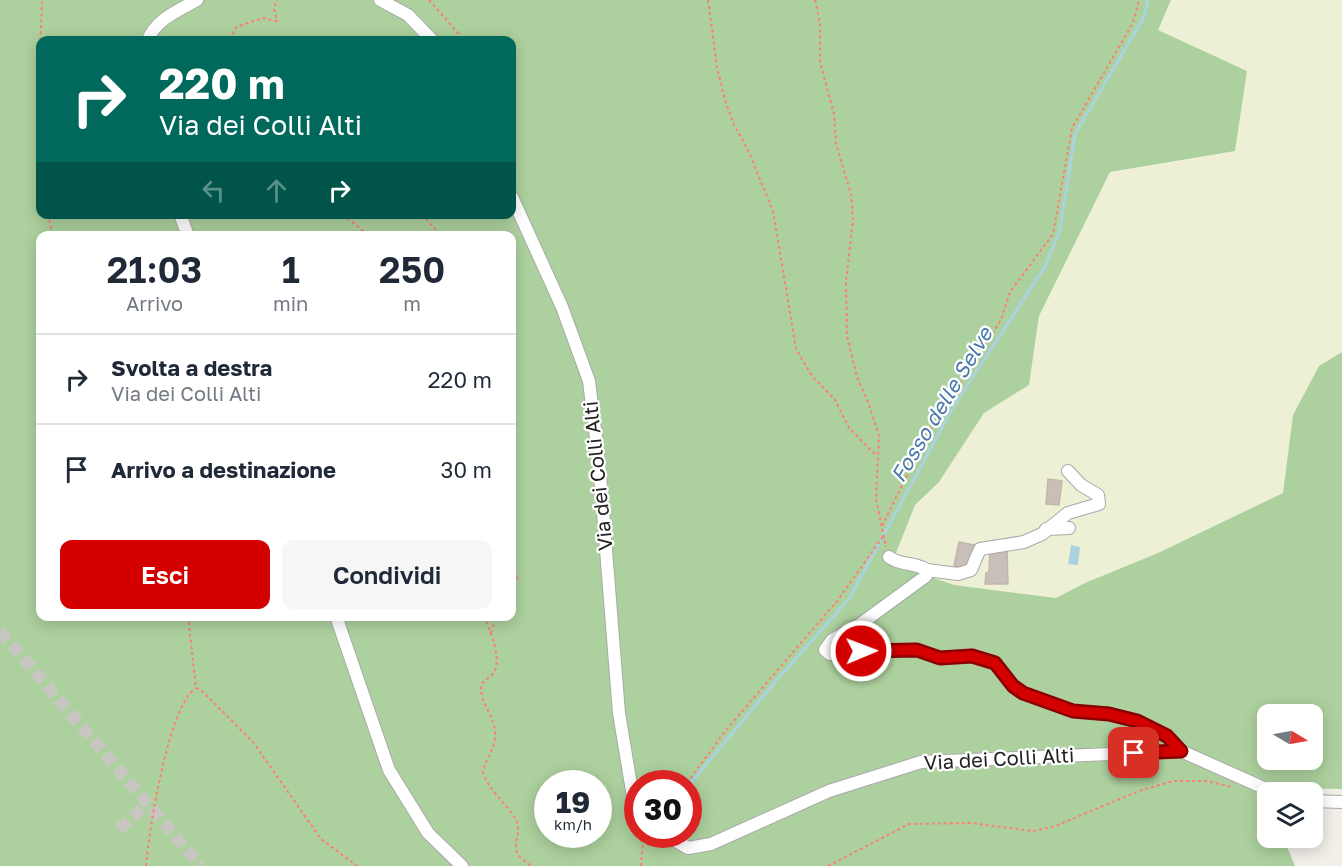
<!DOCTYPE html>
<html lang="it">
<head>
<meta charset="utf-8">
<style>
  body { margin:0; font-family:"Golos Text",sans-serif; background:#f6f6f7; color:#1f2937; height:100vh; display:flex; flex-direction:column; font-size:22px; white-space:nowrap }
  * { box-sizing:border-box; margin:0 }
  p { font-size:20px; color:#747a83 }
  .icon { flex:none; width:33px; height:33px; fill:none; stroke:currentColor; stroke-width:2; stroke-linecap:round; stroke-linejoin:round }
  .map { position:relative; flex:1; overflow:hidden }
  .panel { position:absolute; left:36px; top:231px; width:480px; height:390px; display:flex; flex-direction:column; background:#fff; border-radius:12px; box-shadow:0 3px 15px #0003 }
  .panel>* { flex:none }
  .guide { position:absolute; left:36px; top:36px; width:480px; height:183px; border-radius:12px; box-shadow:0 3px 15px #0003; background:#00695c; color:#fff; overflow:hidden }
  .needle { width:39px; rotate:100deg }
  .tools { position:absolute; left:1257px; top:704px; display:grid; gap:12px }
  .tools a { display:grid; place-items:center; width:66px; height:66px; border-radius:12px; background:#fff; box-shadow:0 3px 15px #0003; font-size:30px }
  .speed { position:absolute; left:534px; top:770px; display:flex; gap:12px; font-size:30px; font-weight:700; text-align:center }
  .speed>* { display:grid; place-content:center; width:78px; height:78px; border-radius:50%; background:#fff; box-shadow:0 3px 15px #0003; line-height:1 }
  .speed small { font-size:15px; font-weight:400 }
  .speed .limit { border:9px solid #d22; background:#fff; color:#111 }
  .pin { position:absolute; display:grid; place-items:center; width:51px; height:51px; color:#fff; margin:-26px; border-radius:12px; box-shadow:0 3px 9px #0006 }
  .me { position:absolute; width:66px; margin:-33px; rotate:89deg; stroke-linejoin:round; filter:drop-shadow(0 0 4px #0008) }
  .turn { display:flex; align-items:center; gap:21px; height:126px; padding:0 24px; font-size:27px }
  .turn .icon { width:78px; height:78px; stroke-width:2.5 }
  .turn b { display:block; font-size:42px; line-height:51px }
  .lanes { display:flex; align-items:center; height:57px; padding:0 24px; background:#0003; justify-content:center; gap:30px; direction:ltr }
  .lanes .off { opacity:.35 }
  .eta { display:flex; justify-content:space-evenly; align-items:center; height:102px; text-align:center }
  .eta b { font-size:36px; font-weight:600; line-height:42px }
  .primary-button { display:flex; gap:12px; margin-top:auto; padding:12px 24px }
  .primary-button a { flex:1; height:69px; border-radius:12px; background:#d40000; color:#fff; font-size:24px; font-weight:600; line-height:69px; text-align:center }
  .primary-button a+a { background:#f6f6f7; color:#1f2937 }
  ul { padding:0; list-style:none }
  li { display:flex; align-items:center; gap:18px; height:90px; padding:0 24px; border-top:2px solid #e0e1e3 }
  li div { flex:1 }
  li b { display:block; font-size:22px }
  li em { font-style:normal }
  .map>svg:first-child { display:block }
  .farmland { fill:#eef0d5 }
  .forest { fill:#add19e; fill-rule:evenodd }
  .water { fill:#aad3df }
  .lines { fill:none; stroke-linecap:round; stroke-linejoin:round }
  .stream { stroke:#aad3df; stroke-width:3 }
  .building { fill:#c7bfb8; stroke:#c4b6ab; stroke-width:1.5 }
  .minor-tunnel { stroke:#c8c6c1; stroke-width:12; stroke-dasharray:12 6; stroke-linecap:butt }
  .minor-casing { stroke:#a9a9a9; stroke-width:14 }
  .path { stroke:#fa8072; stroke-width:2; stroke-dasharray:3 3; stroke-linecap:butt }
  .minor { stroke:#fff; stroke-width:12 }
  .route-casing { stroke:#8a0000; stroke-width:15 }
  .route { stroke:#d40000; stroke-width:10 }
  .labels { text-anchor:middle; stroke-width:4.5; stroke-linejoin:round; paint-order:stroke }
  .street-label { font-size:20px; fill:#222; stroke:#fff }
  .water-label { font-size:21px; font-style:italic; fill:#4a7aab; stroke:#fff }
</style>
</head>
<body>
<div class="map">
<svg width="1342" height="866" viewBox="0 0 1342 866">
  <rect width="100%" height="100%" fill="#f2efe9"/>
  <polygon class="farmland" points="1171,0 1342,0 1342,352 1319,366 1293,415 1283,493 1158,553 1085,583 1056,598 954,585 892,563 915,505 939,482 984,413 1029,385 1039,316 1110,172 1235,151 1247,71 1158,30"/>
  <path class="forest" d="M0 0H1171L1158 30 1247 71 1235 151 1110 172 1039 316 1029 385 984 413 939 482 915 505 892 563 954 585 1056 598 1085 583 1158 553 1283 493 1293 415 1319 366 1342 352V789L1293 788 1290 792H1268V837H1283L1295 866H0ZM40 40H512V214H40ZM40 236H512V616H40ZM1268 714H1312V759H1268ZM548 783H598V834H548ZM638 783H688V834H638Z"/>
  <polygon class="water" points="1071,545 1080,547 1078,565 1068,564"/>
  <g class="lines">
    <polyline class="stream" points="688,786 775,682 849,599 952,409 1044,268 1060,230 1075,134 1144,17 1148,0"/>
  </g>
  <g class="building">
    <polygon points="1048,479 1062,481 1059,505 1046,504"/>
    <polygon points="959,542 975,545 969,569 954,566"/>
    <polygon points="1007,548 1008,584 985,584 986,573 989,572 990,550"/>
  </g>
  <g class="lines">
    <g class="minor-tunnel">
      <polyline points="0,631 201,866"/>
      <polyline points="119,829 147,804"/>
    </g>
    <g class="minor-casing">
      <g id="minor">
        <polyline points="380,0 408,15 432,40"/>
        <path d="M148 40C155 20 179 10 197 0"/>
        <polyline points="512,197 562,307 589,381 599,462 619,713 633,797 638,804"/>
        <polyline points="180,214 188,236"/>
        <polyline points="1046,529 1069,528"/>
        <path d="M889 557C901 566 915 562 927 570L926 576 859 625 832 640 825 650 830 654 917 650 940 658 972 655 995 663 1013 686 1023 693 1073 711 1109 714 1136 721 1167 736 1181 751"/>
        <polyline points="927,570 958,574 971,570 980,549 1024,542 1042,534 1068,513 1099,504 1098,495 1081,485 1068,471"/>
        <polyline points="336,616 389,770 428,833 462,866"/>
        <polyline points="1312,801 1342,802"/>
        <polyline points="664,834 688,848 711,844 829,791 921,762 1181,751 1273,792"/>
      </g>
    </g>
    <g class="path">
      <polyline points="429,0 458,33 461,40"/>
      <polyline points="708,0 717,67 725,100 734,125 747,148 773,211 796,349 812,376 835,400 849,428 877,456"/>
      <polyline points="815,0 820,23 820,62 834,114 836,144 851,194 853,219 846,282 847,336 857,377 868,402 879,436 876,499 886,547"/>
      <polyline points="235,40 233,34 236,27 263,18 277,21 274,9 277,0"/>
      <polyline points="40,160 37,132 42,0"/>
      <polyline points="48,214 53,236"/>
      <polyline points="343,214 369,236"/>
      <polyline points="422,214 441,236"/>
      <polyline points="882,526 928,433 1001,320 1010,292 1053,234 1072,128 1133,23 1139,0"/>
      <polyline points="512,559 517,579 512,588"/>
      <polyline points="188,616 196,688"/>
      <path d="M484 616C490 631 502 657 494 672 491 677 484 680 481 685 480 703 494 715 495 732 497 748 485 758 483 773 491 794 507 803 516 820 523 832 510 846 520 857 523 860 528 863 531 866"/>
      <polyline points="491,633 496,616"/>
      <polyline points="196,688 201,690 253,742 321,839 357,866"/>
      <polyline points="687,783 726,730 838,600 884,535"/>
      <path d="M146 866C149 831 168 706 196 688"/>
      <polyline points="641,866 643,842 647,838 654,840"/>
      <polyline points="828,866 909,824 971,823 1033,831 1053,827 1139,791 1173,781 1206,781 1232,787"/>
    </g>
    <use href="#minor" class="minor"/>
  </g>
  <g class="lines">
    <g class="route-casing">
      <polyline id="route" points="861,651 917,650 940,658 972,656 995,663 1013,686 1023,693 1073,711 1109,714 1137,721 1167,736 1181,751 1134,753"/>
    </g>
    <use href="#route" class="route"/>
  </g>
  <g class="labels">
    <g class="street-label">
      <text transform="translate(598 476) rotate(-96)" y="7">Via dei Colli Alti</text>
      <text transform="translate(999 759) rotate(-3)" y="7">Via dei Colli Alti</text>
    </g>
    <g class="water-label">
      <text transform="translate(942 405) rotate(-59)" y="7">Fosso delle Selve</text>
    </g>
  </g>
</svg>
<div class="tools">
<a><svg class="needle" viewBox="-14 -14 28 28"><path d="M0-13l5 13h-10z" fill="#e53935"/><path d="M0 13l5-13h-10z" fill="#747a83"/></svg></a>
<a><svg class="icon" aria-label="layers" viewBox="0 0 24 24"><path d="M12 4l9 5-9 5-9-5zM3 14l9 5 9-5"/></svg></a>
</div>
<div class="speed"><div>19<small>km/h</small></div><div class="limit">30</div></div>
<div class="pin" style="left:1134px;top:753px;background:#d93025"><svg class="icon" aria-label="arrive" viewBox="0 0 24 24"><path d="M6 21V4h12l-3 4 3 4H6"/></svg></div>
<svg class="me" style="left:861px;top:651px" viewBox="-20 -20 40 40"><circle r="17" fill="#d40000" stroke="#fff" stroke-width="3"/><path d="M0-11L8 9 0 5-8 9z" fill="#fff"/></svg>
<div class="guide">
<div class="turn"><svg class="icon" aria-label="right" viewBox="0 0 24 24"><path d="M7 20v-9h11M14 6l5 5-5 5"/></svg><div><b>220 m</b>Via dei Colli Alti</div></div>
<div class="lanes"><svg class="icon off" aria-label="left" viewBox="0 0 24 24"><path d="M17 20v-9H6M10 6l-5 5 5 5"/></svg><svg class="icon off" aria-label="ahead" viewBox="0 0 24 24"><path d="M12 20V5M6 11l6-6 6 6"/></svg><svg class="icon" aria-label="right" viewBox="0 0 24 24"><path d="M7 20v-9h11M14 6l5 5-5 5"/></svg></div>
</div>
<section class="panel">
<div class="eta">
<div><b>21:03</b><p>Arrivo</p></div>
<div><b>1</b><p>min</p></div>
<div><b>250</b><p>m</p></div>
</div>
<ul>
<li><svg class="icon" aria-label="right" viewBox="0 0 24 24"><path d="M7 20v-9h11M14 6l5 5-5 5"/></svg><div><b>Svolta a destra</b><p>Via dei Colli Alti</p></div><em>220 m</em></li>
<li><svg class="icon" aria-label="arrive" viewBox="0 0 24 24"><path d="M6 21V4h12l-3 4 3 4H6"/></svg><div><b>Arrivo a destinazione</b></div><em>30 m</em></li>
</ul>
<div class="primary-button"><a>Esci</a><a>Condividi</a></div>
</section>
</div>
</body>
</html>
